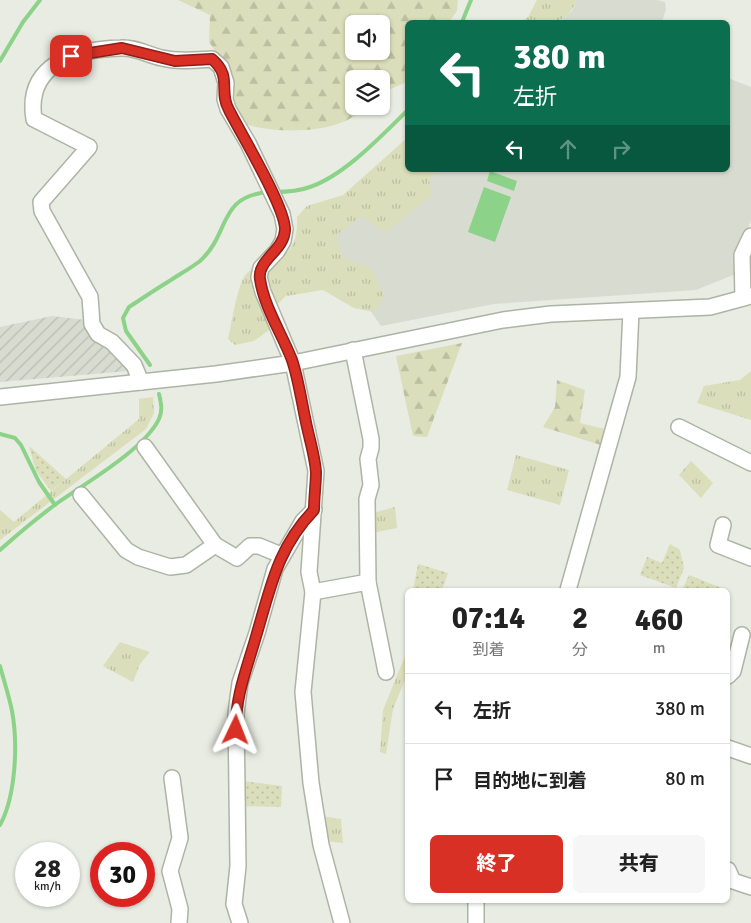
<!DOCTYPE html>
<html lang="ja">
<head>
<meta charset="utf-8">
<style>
  body { margin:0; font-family:Signika,"Noto Sans JP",sans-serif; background:#f6f6f6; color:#222; height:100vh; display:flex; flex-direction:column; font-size:19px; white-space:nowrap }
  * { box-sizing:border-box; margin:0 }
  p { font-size:16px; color:#767676 }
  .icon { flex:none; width:28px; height:28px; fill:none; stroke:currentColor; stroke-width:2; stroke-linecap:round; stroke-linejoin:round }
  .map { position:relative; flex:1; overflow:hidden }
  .sheet { position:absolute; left:405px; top:588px; width:325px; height:315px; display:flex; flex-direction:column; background:#fff; border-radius:8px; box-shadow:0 1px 4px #0004 }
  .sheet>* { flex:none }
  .guide { position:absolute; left:405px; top:20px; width:325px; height:152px; border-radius:8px; box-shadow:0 1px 4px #0004; background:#0b6e4f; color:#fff; overflow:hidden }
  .tools { position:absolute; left:345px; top:15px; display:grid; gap:10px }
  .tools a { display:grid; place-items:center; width:45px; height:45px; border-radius:8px; background:#fff; box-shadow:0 1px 4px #0004; font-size:25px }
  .speed { position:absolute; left:15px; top:842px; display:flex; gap:10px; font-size:25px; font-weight:700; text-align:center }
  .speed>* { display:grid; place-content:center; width:65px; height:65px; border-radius:50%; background:#fff; box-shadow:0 1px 4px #0004; line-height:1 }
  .speed small { font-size:12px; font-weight:400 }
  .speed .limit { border:8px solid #d22; background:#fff; color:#111 }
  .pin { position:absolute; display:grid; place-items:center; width:42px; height:42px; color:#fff; margin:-21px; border-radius:10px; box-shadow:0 2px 8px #0006 }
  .me { position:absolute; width:55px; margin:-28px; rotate:2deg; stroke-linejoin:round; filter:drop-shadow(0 0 4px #0008) }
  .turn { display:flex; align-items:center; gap:18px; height:105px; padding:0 25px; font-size:22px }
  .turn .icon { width:65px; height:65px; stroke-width:2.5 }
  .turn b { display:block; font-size:35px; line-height:42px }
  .lanes { display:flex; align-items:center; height:48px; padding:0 25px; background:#0003; justify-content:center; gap:25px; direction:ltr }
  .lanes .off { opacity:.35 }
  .eta { display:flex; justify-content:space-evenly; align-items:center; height:85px; text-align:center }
  .eta b { font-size:30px; font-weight:800; line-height:35px }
  .button { display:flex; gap:10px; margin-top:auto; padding:10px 25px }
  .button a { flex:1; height:58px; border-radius:8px; background:#d93025; color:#fff; font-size:20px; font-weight:800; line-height:58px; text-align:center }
  .button a+a { background:#f6f6f6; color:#222 }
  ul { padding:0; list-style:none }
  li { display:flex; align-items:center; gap:15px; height:70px; padding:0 25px; border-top:1px solid #e0e0e0 }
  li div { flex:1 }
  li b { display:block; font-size:19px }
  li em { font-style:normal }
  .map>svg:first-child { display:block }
  .built { fill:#d8dcd0 }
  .industrial { fill:url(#industrial-furrows) }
  .grass { fill:url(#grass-tufts) }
  .forest { fill:url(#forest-firs); fill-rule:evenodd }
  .park { fill:url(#park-dots) }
  .water { fill:#8cd289 }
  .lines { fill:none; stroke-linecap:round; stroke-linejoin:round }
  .stream { stroke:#8cd289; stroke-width:4 }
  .minor-casing { stroke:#adb4a5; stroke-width:18 }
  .minor { stroke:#fff; stroke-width:15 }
  .route-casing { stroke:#8d1f18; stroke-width:12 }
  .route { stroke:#d93025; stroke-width:9 }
</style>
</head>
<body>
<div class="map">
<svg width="751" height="923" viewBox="0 0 751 923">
  <defs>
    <pattern id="industrial-furrows" width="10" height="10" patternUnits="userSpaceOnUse" patternTransform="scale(1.25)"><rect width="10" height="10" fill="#d8dcd0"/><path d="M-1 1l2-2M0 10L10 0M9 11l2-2" fill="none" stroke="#babeb2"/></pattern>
    <pattern id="grass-tufts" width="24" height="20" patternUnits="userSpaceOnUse" patternTransform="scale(1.25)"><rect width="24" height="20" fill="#dbdeba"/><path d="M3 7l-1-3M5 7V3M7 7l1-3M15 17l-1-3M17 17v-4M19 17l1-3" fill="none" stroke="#bcbfa0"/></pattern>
    <pattern id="forest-firs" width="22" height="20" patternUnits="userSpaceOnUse" patternTransform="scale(1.25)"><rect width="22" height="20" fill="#dbdeba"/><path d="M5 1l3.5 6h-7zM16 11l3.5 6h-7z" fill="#bcbfa0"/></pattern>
    <pattern id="park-dots" width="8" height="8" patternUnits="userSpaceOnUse" patternTransform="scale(1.25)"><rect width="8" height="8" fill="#dbdeba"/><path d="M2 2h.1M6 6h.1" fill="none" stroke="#bcbfa0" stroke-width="1.8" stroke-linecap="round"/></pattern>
  </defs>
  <rect width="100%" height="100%" fill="#e9ece2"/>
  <g class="built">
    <polygon points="577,0 657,0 665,2 666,9 662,22 559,22 572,11"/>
    <polygon points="728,78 751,87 751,220 738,253 738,273 696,290 494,304 381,326 367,306 328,235 423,170 728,170"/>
  </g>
  <polygon class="industrial" points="52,316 86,320 90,332 129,371 0,382 0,327"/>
  <g class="grass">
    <path d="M537 0H577C565 28 547 23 521 22L528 17Z"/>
    <path d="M407 138 408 170H438L429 180 432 195 385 233 362 216 336 235 343 258 371 268 384 297 373 312 354 308 323 290 286 296 271 310 272 328 254 341 235 345 228 339C232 324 237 281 248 272 253 267 264 267 270 264 292 253 298 241 297 217L307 206 343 195Z"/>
    <polygon points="751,371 751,420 697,403 704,386 740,380"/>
    <polygon points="153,397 154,413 146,429 0,540 0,510 14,522 139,419 139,399"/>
    <polygon points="516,455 569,470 560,505 507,490"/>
    <polygon points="691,461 713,483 701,498 679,475"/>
    <polygon points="395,507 397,528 372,533 373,513"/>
    <polygon points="120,642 150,652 140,664 133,682 103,666"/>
    <polygon points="407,651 407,675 393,709 386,754 380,752 383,710"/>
    <polygon points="321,816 341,819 343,843 325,841"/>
  </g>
  <g class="forest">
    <path d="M178 0H458L457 11 449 22H408L407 82 381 93V79H354V106H366C342 136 274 134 241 123L230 102 220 58 209 42 210 15ZM354 24H381V51H354Z"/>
    <polygon points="462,343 427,437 413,436 396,356"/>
    <polygon points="557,380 585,390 580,423 609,430 604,446 543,427 555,407"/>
  </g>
  <g class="park">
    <polygon points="29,446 66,479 51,491 36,471"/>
    <polygon points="670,544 680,550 684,568 676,588 640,575 647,557 662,563"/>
    <polygon points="418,564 448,573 442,590 413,590"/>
    <polygon points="689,575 729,591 728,596 728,590 682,590"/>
    <polygon points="242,781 282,786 281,807 241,806"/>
  </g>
  <g class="water">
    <polygon points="490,171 517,181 514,191 487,181"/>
    <polygon points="484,187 511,197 495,242 468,232"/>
  </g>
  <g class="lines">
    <g class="stream">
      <polyline points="462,22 471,0"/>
      <polyline points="0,61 23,22 40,0"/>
      <path d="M275 192C286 192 299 191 310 187 345 175 381 136 408 110"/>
      <path d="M150 365 126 331 123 318 129 307C143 298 156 289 171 280 180 274 191 268 200 261 231 233 217 197 268 192"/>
      <polyline points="0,434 15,438 21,445 39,482 55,505"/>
      <path d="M0 550C18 534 37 518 56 504 84 484 144 450 159 419 163 410 161 403 159 394"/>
      <path d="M0 666C4 681 9 696 12 711 18 743 16 796 0 825"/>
    </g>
    <g class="minor-casing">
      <g id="minor">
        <polyline points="743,298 742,255 751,236"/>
        <polyline points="353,350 371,439 371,448 368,459 371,485 367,499 368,582 386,672"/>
        <path d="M141 382 134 365 112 342 98 334 92 324 90 297 42 211 41 202 89 147 34 119C25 64 76 49 121 48 135 47 148 55 162 58 178 62 195 60 212 59L221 67 226 83 225 99 228 109 248 143 282 214 285 229 283 241 277 251 261 268 259 277 263 292 293 363 316 471 309 572 313 592 303 692 311 783 321 845 342 923"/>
        <polyline points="0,397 216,374 293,363 503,320 551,314 710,307 751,296"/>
        <polyline points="679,427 751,463"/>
        <polyline points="145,447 215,545 237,558 250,546 259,546 281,555"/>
        <polyline points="81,495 126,550 138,557 170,567 186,565 215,545"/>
        <polyline points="723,525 718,545 751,558"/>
        <polyline points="568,590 628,377 631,311"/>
        <polyline points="313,592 368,582"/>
        <polyline points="728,676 733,671 742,635"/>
        <polyline points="728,748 751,756"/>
        <polyline points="172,778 180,838 170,871 180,909 179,923"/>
        <polyline points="728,870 733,881 751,887"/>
        <polyline points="240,923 234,904 238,866 236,713 240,683 257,633 275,569 303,521 314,510"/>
        <polyline points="476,923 476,900"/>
      </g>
    </g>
    <use href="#minor" class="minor"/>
  </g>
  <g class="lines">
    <g class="route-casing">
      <path id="route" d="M71 56 122 48 175 61 212 59C233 77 218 91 229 110 241 134 286 208 285 230 284 251 257 260 260 279 264 307 282 334 292 360 299 381 302 405 307 427 310 441 315 457 316 472 316 484 314 497 314 510 278 547 271 586 257 633 248 666 235 695 236 730"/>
    </g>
    <use href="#route" class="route"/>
  </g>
</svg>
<div class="tools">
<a><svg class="icon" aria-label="sound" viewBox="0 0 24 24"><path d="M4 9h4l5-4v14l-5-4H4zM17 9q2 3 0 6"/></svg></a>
<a><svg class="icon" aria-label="layers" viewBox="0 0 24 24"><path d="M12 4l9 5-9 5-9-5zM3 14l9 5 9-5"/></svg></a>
</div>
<div class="speed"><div>28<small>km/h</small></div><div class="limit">30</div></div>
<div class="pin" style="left:71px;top:56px;background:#d93025"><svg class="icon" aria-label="arrive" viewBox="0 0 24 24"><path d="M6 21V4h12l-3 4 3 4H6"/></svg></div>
<svg class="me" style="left:236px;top:730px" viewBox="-20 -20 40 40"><path d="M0-17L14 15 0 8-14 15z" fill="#d93025" stroke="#fff" stroke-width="4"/></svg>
<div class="guide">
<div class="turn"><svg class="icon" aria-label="left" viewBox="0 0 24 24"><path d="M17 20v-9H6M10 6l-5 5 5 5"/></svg><div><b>380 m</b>左折</div></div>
<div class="lanes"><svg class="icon" aria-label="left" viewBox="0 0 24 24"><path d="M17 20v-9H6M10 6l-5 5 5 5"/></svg><svg class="icon off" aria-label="ahead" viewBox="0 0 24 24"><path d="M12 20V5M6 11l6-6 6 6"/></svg><svg class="icon off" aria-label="right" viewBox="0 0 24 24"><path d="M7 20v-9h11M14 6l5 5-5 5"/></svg></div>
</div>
<section class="sheet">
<div class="eta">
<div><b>07:14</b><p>到着</p></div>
<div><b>2</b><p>分</p></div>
<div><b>460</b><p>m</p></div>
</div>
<ul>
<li><svg class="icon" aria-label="left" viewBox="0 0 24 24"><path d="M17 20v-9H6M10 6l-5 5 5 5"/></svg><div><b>左折</b></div><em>380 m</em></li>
<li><svg class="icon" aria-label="arrive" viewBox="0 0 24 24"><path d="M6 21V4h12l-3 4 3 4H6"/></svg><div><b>目的地に到着</b></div><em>80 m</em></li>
</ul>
<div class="button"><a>終了</a><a>共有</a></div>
</section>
</div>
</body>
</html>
